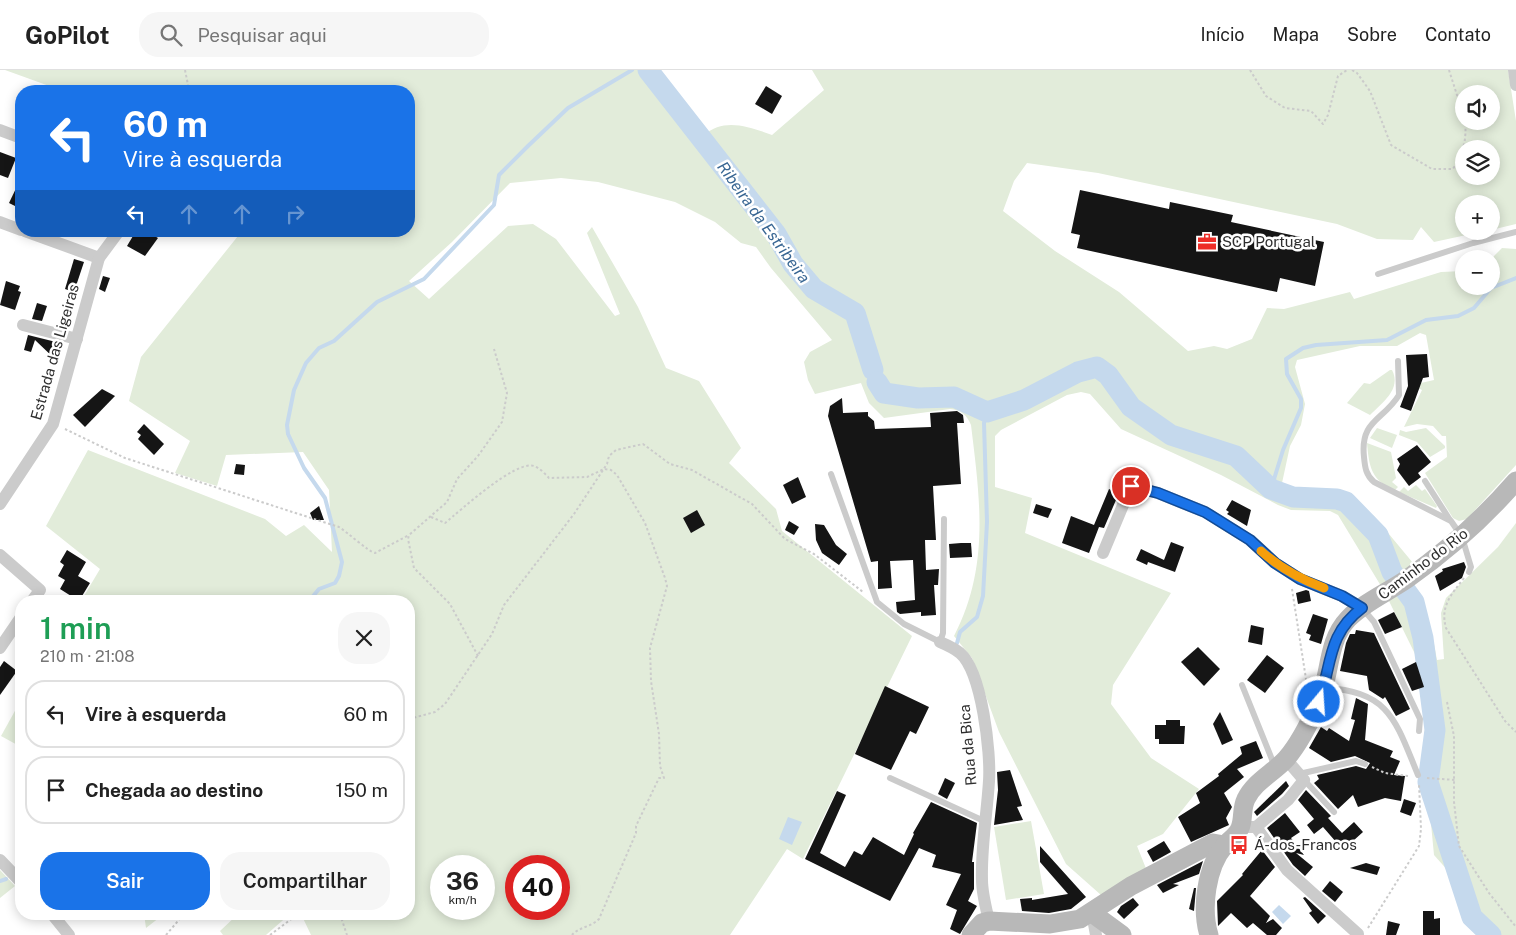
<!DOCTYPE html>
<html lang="pt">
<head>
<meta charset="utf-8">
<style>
  body { margin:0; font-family:"Public Sans",sans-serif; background:#f6f6f6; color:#222; height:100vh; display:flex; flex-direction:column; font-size:19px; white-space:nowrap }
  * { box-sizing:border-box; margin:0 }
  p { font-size:16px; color:#767676 }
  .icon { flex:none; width:28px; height:28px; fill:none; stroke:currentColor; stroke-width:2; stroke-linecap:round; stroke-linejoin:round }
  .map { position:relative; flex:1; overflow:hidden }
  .drawer { position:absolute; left:15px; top:525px; width:400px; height:325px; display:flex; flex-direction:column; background:#fff; border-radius:20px; box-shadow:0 2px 12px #0003 }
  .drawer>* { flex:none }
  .hud { position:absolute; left:15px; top:15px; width:400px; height:152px; border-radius:20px; box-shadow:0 2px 12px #0003; background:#1a73e8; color:#fff; overflow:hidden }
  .fabs { position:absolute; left:1455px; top:15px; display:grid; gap:10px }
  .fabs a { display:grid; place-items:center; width:45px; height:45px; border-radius:50%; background:#fff; box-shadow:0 2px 12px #0003; font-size:25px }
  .speed { position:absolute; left:430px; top:785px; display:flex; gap:10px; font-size:25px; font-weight:700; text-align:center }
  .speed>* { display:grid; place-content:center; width:65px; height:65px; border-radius:50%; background:#fff; box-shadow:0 2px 12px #0003; line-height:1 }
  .speed small { font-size:12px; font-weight:400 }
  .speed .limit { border:8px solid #d22; background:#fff; color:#111 }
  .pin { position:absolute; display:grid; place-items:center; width:42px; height:42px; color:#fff; margin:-21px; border:2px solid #fff; border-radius:50%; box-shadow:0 1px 5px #0007 }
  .me { position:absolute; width:55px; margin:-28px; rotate:18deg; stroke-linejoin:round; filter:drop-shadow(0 0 4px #0008) }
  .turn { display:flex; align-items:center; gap:18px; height:105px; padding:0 25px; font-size:22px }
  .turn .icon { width:65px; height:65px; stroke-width:2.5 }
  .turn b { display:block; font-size:35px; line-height:42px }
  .lanes { display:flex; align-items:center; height:48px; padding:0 25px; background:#0003; justify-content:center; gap:25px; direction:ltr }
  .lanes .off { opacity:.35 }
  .round { display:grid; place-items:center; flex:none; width:52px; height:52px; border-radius:20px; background:#f6f6f6 }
  .overview { display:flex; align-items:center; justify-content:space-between; height:85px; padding:0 25px }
  h1 { font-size:30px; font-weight:600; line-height:38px; color:#1e9e55 }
  .primary-button { display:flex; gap:10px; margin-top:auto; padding:10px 25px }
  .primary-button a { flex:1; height:58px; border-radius:20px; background:#1a73e8; color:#fff; font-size:20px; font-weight:600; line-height:58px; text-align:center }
  .primary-button a+a { background:#f6f6f6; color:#222 }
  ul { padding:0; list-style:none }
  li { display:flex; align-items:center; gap:15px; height:68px; margin:0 10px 8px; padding:0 15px; border:2px solid #e0e0e0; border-radius:20px }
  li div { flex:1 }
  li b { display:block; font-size:19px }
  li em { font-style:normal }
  header { display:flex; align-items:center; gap:30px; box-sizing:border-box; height:70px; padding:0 25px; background:#fff; border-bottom:1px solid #e0e0e0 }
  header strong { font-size:24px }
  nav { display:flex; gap:28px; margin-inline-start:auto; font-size:18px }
  .search { width:350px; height:45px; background:#f6f6f6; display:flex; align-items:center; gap:12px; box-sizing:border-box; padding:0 18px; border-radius:20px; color:#767676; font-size:19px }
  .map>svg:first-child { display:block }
  .green { fill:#e2ecda; fill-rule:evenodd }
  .water { fill:#c5d9ed }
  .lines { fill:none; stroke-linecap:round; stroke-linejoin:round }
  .stream { stroke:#c5d9ed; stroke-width:4 }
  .river { stroke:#c5d9ed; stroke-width:21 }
  .building { fill:#151515 }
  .path { stroke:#cbcbcb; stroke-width:2; stroke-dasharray:2.5 2.5; stroke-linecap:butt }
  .lane { stroke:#cbcbcb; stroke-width:6 }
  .street { stroke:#cbcbcb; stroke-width:12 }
  .secondary { stroke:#b8b8b8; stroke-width:19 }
  .route-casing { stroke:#114b97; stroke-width:12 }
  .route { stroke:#1a73e8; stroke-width:9 }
  .slow { stroke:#f59e0b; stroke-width:9 }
  .labels { text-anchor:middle; stroke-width:5; stroke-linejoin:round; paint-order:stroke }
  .poi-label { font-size:15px; fill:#2e2e2e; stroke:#fff; text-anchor:start }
  .street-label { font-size:15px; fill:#2e2e2e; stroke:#fff }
  .water-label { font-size:16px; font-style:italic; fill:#386693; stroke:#fff }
</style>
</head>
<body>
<header>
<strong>GoPilot</strong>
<div class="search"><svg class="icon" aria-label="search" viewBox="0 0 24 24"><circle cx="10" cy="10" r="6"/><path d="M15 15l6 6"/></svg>Pesquisar aqui</div>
<nav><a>Início</a><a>Mapa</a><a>Sobre</a><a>Contato</a></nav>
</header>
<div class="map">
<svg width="1516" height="865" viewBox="0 0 1516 865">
  <rect width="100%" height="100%" fill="#fff"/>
  <g class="green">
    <path d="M5 0H658L704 65C724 47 750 57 772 65L824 20 812 0H1508L1516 51V154L1491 160V134H1464V161H1485L1434 172 1421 157 1413 170 1377 169 1337 154 1098 103 1027 93 1014 111 1003 141 1055 181 1119 222 1188 281 1214 276 1227 279 1252 269 1267 238 1284 239 1350 222 1354 229 1441 202 1464 201V216H1491V189L1502 178 1516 179V395L1467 449 1459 451 1453 448 1425 403 1447 387 1446 366H1442L1433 356 1417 354 1404 357 1422 320 1418 318 1421 313 1434 310 1426 265 1420 263 1397 276H1360L1297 290 1295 297 1305 334 1301 355 1290 376 1282 413 1302 421 1340 422 1374 446 1413 493 1404 502 1381 516 1338 445 1330 441 1291 440 1278 435 1221 405 1121 359 1090 324 1081 322 1067 325 1001 360 995 366V417L1032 428 1025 463 1171 523 1113 615 1111 634 1151 688 1199 719 1163 764 1137 776 1147 801 1101 825 1066 794 999 662 972 588 954 566C990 497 980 429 971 355 967 345 961 340 950 339L884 348 869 333 861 313 815 324 808 310 804 292 810 282 832 270 771 198 756 177 741 173 715 152 675 132 598 112 561 108 510 113 452 172 409 211 429 229 508 156 533 154 556 169 615 246 620 244 587 163 592 157 638 237 666 298 699 311 741 378 729 393 776 439 782 461 912 566 803 789 787 779 730 865H311L301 844H409V531H81L100 499 46 456 88 380 265 449 286 466 304 455 332 482 329 420 303 382 226 385 217 416 175 403 190 371 129 331 141 287 242 161H409V21H63ZM1464 24H1491V51H1464ZM1464 79H1491V106H1464ZM441 796H484V839H441ZM516 796H559V839H516Z"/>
    <path d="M1390 300H1392C1402 319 1382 333 1370 345L1347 333 1364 313 1370 314Z"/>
    <polygon points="1377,358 1397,365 1392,378 1370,368"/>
    <polygon points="1426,358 1445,376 1445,378 1430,387 1417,372 1399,365 1400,360 1406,362"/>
    <path d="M1367 373 1391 382 1396 408 1392 412 1398 417 1395 420C1371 411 1369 396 1367 373Z"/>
    <polygon points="1416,415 1422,421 1425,419 1437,436 1436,438 1399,422 1404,417 1408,421"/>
    <polygon points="1516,453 1516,865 1484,865 1476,857 1471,859 1450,803 1434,785 1424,681 1426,623 1416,586 1388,529 1408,516 1434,574 1437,590 1444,589 1441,543 1446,528 1498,477"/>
    <polygon points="21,630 21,677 1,666"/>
    <polygon points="1031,751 1044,824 1006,830 994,757"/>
    <polygon points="0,800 15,816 0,828"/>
    <polygon points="144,844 164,844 146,858"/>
    <polygon points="238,844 290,844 266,865 223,865 220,861"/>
  </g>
  <g class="water">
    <polygon points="788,747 802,752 792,775 779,769"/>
    <polygon points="1279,835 1291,846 1283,854 1272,842"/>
  </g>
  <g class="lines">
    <g class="stream">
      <polyline points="1271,419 1283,380 1301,338 1301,329 1287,304 1286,289 1303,278 1316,275 1387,270 1426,250 1458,246 1474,238 1491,218 1516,208"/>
      <polyline points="309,531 319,519 335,513 339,506 342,492 325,428 304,398 288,364 287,355 294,320 306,293 319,278 334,271 377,232 424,209 494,135 499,105 528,76 568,38 632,0"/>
      <polyline points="957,573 960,562 977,547 983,526 987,452 984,353 987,342"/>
      <polyline points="19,797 21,795"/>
      <polyline points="0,811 6,809"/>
    </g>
    <g class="river">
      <polyline points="648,0 776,164 793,194 814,219 855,243 873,300"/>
      <polyline points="877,312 884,323 918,328 954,327 987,342 1024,330 1078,302 1097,297 1108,305 1131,337 1171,365 1236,386 1271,419 1293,427 1337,429 1346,432 1378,465 1392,502 1414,532 1423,568 1435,660 1428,712 1472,847 1491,865"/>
    </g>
  </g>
  <g class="building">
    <polygon points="766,16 782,26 772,44 755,34"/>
    <polygon points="0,82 16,88 8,108 0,105"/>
    <polygon points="21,108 21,139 9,133"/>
    <polygon points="1080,120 1169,139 1170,132 1233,145 1231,152 1324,172 1315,216 1280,208 1277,222 1077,178 1080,165 1071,163"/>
    <polygon points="136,161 146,161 158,168 145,186 127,176"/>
    <polygon points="74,189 84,192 74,222 65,219"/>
    <polygon points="103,206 110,208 105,222 99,219"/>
    <polygon points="6,211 20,216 18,221 21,222 15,240 0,235"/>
    <polygon points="37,233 47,236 42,251 32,249"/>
    <polygon points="28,265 60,273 56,290 35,270 31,282 24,280"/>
    <polygon points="1427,284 1429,307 1423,308 1411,341 1400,337 1408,316 1406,285"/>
    <polygon points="102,319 115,326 85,357 73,345"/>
    <polygon points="842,328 843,343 868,342 868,346 874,351 875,359 931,357 930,343 957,341 963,345 964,353 957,353 961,414 933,416 936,470 925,470 926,500 939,499 938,515 934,515 936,545 921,546 921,542 900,544 897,542 896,532 915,530 913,490 890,491 892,518 878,519 878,491 871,492 828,346 830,336"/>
    <polygon points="144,354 164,374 154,385 138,369 141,365 137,362"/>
    <polygon points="1417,375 1431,392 1418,403 1421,407 1409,416 1397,400 1400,394 1397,389"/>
    <polygon points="236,394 245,395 244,405 234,404"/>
    <polygon points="798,407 806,427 792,434 783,415"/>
    <polygon points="1109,419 1119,423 1104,458 1099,457 1089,483 1062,473 1071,446 1094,455"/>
    <polygon points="1232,430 1251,440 1247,456 1227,444 1229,442 1226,440"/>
    <polygon points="1036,434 1052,439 1048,448 1033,443"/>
    <polygon points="319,436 324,450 313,450 310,443"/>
    <polygon points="697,440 705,455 691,463 683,448"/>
    <polygon points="789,451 799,457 794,465 785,460"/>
    <polygon points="815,454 824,455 836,475 847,484 839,495 822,483 816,470"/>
    <polygon points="1171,472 1184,477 1175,502 1148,492 1147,495 1136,490 1141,479 1164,490"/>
    <polygon points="961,473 971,473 972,487 950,488 949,474"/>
    <polygon points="67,480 86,492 78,506 90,513 79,531 60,519 65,510 58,506 64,495 60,492"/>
    <polygon points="1464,492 1466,497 1462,508 1440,521 1435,506 1443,501 1442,499"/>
    <polygon points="1306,520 1309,521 1311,531 1298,534 1296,523"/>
    <polygon points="1394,542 1402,557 1385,564 1378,550"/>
    <polygon points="1313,544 1328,549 1321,574 1309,570 1311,565 1306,563"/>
    <polygon points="1251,555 1264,558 1262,575 1248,572"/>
    <polygon points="1356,560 1374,563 1410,639 1396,646 1385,627 1383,629 1369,620 1367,606 1340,601 1346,573 1350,564 1355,564"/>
    <polygon points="1198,577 1220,599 1204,616 1181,592"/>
    <polygon points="1267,585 1284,598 1265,623 1247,610"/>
    <polygon points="4,591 17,601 0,625 0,597"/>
    <polygon points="1416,592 1424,617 1412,621 1402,599"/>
    <polygon points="885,616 929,637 916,664 910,661 891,700 855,684"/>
    <polygon points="1356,628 1368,634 1365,670 1393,681 1390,687 1400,691 1394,705 1405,706 1401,731 1385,728 1358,737 1353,725 1338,739 1314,713 1319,709 1317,705 1356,696 1366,699 1370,693 1355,686 1331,692 1309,678 1321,657 1327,661 1329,658 1349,671 1355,650 1351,649"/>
    <polygon points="1220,642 1233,670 1222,675 1213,654"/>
    <polygon points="1166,650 1180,650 1180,656 1185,656 1184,674 1159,674 1159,669 1155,669 1155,655 1166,655"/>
    <polygon points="1256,671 1263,688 1237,699 1244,707 1224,723 1232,737 1226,748 1229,755 1191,772 1178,747 1200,733 1196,723 1219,706 1218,704 1242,684 1240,677"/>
    <polygon points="1010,700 1022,736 1017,737 1023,750 994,755 998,720 997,702"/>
    <polygon points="945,708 955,713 947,729 938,724"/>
    <polygon points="1286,711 1289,716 1282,724 1257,746 1254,742"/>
    <polygon points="1306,720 1331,746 1328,748 1342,763 1354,752 1363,762 1343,780 1323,757 1314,764 1307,755 1314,749 1298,730"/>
    <polygon points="837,721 846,725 820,783 845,797 854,781 862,785 873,767 904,785 914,764 913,763 931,732 977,753 972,792 974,792 974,819 968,831 977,836 960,864 950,859 957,840 946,835 961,804 932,797 936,785 919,778 890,831 805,789"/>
    <polygon points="1404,729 1416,733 1411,746 1400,742"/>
    <polygon points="1285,743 1300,762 1291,768 1304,785 1296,783 1313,797 1305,806 1293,795 1267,758"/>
    <polygon points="1164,771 1171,782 1153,792 1147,781"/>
    <polygon points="1040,776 1086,827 1071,839 1049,843 1022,841 1020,829 1032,828 1032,830 1068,824 1040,792"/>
    <polygon points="1262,780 1275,797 1250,826 1270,846 1266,853 1273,849 1282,858 1276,865 1267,865 1253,853 1247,858 1231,843 1218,856 1217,831 1243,805 1242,804"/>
    <polygon points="1203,791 1199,804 1173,814 1179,815 1163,823 1157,815"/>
    <polygon points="1366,793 1380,797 1377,805 1350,798"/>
    <polygon points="1330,811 1343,822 1335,832 1322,821"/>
    <polygon points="1194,818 1196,818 1194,841 1189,839"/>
    <polygon points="1305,827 1326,846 1318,854 1309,843 1312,841 1303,828"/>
    <polygon points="1133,828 1139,835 1124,849 1117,842 1121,836"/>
    <polygon points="1423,841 1434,841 1434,849 1440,848 1440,865 1423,865"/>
    <polygon points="1388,851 1400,854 1396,865 1386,865"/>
  </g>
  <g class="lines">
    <g class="path">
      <polyline points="185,0 188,15 185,21"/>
      <polyline points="1250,0 1266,26 1285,38 1311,41 1323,54 1328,45 1338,6 1347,0"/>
      <path d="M1352 0 1357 3 1370 21 1391 75 1432 99H1453C1463 83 1467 70 1465 51"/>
      <polyline points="1449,0 1464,47"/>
      <path d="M65 359 125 388 339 457C347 462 369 482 375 483L409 465"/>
      <path d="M431 447 445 453C460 441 515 390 534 396 540 398 545 404 549 408L587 407 604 399 611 400 617 405 645 453 665 508 667 516 650 578 651 611 659 664 660 696 664 708H659L636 756V763L599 849C591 857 579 857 572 865"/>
      <path d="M1464 508C1451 525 1440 536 1446 558L1505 651 1516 662"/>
      <polyline points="1292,519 1306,609 1304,625"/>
      <polyline points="478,586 450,534 414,498 408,469 409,465 447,432 457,409 478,386 502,352 507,323 494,279"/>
      <polyline points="1447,632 1454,666 1454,732 1459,776 1489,823 1516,857"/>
      <polyline points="409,649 435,642 445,634 492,564 504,535 574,444 607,394 609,386 616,380 643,374 670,394 692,400 752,434 785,469 814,484 863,522"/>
      <polyline points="1372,697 1385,703 1408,706"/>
      <polyline points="1427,708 1455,710"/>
      <polyline points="340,844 347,865"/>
      <polyline points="1368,858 1419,776 1421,759 1419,714"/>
      <polyline points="166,865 184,844"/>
      <polyline points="270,865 298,844"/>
    </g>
    <g class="lane">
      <polyline points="1378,204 1473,173 1516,162"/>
      <path d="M1398 291 1399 325C1383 351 1360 350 1364 387 1365 398 1366 405 1374 412L1451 451 1462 467 1471 497 1469 502"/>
      <polyline points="831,404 877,532 904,554 940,572 943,563 944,449"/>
      <polyline points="1425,411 1450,450"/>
      <polyline points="1363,539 1374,552 1420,649 1419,661"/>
      <polyline points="1242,615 1275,697"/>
      <path d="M1326 618C1390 621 1396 652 1418 705"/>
      <polyline points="1299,704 1356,691 1365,694"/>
      <polyline points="890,708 984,751"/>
      <polyline points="1304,710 1334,742"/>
    </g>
    <g class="street">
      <polyline points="1514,0 1516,15"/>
      <polyline points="0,60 21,68"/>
      <polyline points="0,152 21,160"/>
      <polyline points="25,161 99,188"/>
      <polyline points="23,255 77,269"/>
      <polyline points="0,434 53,354 99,188 119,161"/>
      <polyline points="1103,483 1131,416 1158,423 1205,442 1250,470 1275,493 1300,509 1342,526 1362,538"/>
      <polyline points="0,485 40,520 32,531"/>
      <path d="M940 572C947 575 955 579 960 583 982 602 991 683 989 711 987 744 981 776 982 810 982 823 986 838 989 851"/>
      <polyline points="0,578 21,547"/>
      <polyline points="1241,757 1256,757 1287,800 1358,864 1356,865"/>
      <polyline points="1256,757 1288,730 1304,710 1286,689"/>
      <polyline points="0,790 21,812"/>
      <polyline points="1092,843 1096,865"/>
      <polyline points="52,844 69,865"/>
    </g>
    <g class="secondary">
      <polyline points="1092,843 1122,865"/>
      <polyline points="971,865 982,853 989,851 1050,854 1080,849 1131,816 1213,773 1224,775"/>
      <path d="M1209 865C1201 839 1206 797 1225 775 1230 769 1237 766 1240 758 1244 749 1241 739 1246 729 1254 712 1273 703 1286 689 1299 674 1310 652 1318 634 1331 607 1326 572 1348 549 1363 533 1388 522 1407 509 1448 480 1483 449 1516 411"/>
    </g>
  </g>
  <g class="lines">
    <g class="route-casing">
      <path id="route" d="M1131 416 1158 423 1205 442 1250 470 1275 493 1300 509 1342 526 1362 538C1327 564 1332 595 1319 632"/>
    </g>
    <use href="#route" class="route"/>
    <path class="slow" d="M1261 481C1280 498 1300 509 1324 518"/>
  </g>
  <defs>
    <g id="office-bare" transform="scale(1.5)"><path d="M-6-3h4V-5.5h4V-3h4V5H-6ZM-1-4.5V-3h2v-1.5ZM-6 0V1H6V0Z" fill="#ed2d27" stroke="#fff" stroke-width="2.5" paint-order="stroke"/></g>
    <g id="bus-bare" transform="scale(1.5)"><path d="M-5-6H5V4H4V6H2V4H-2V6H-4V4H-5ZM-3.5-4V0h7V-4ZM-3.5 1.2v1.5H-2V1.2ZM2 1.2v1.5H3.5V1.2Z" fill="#ed2d27" stroke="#fff" stroke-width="2.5" paint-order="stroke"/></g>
  </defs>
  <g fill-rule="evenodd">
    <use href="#office-bare" x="1207" y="172"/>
    <use href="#bus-bare" x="1239" y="775"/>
  </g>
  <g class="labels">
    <g class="poi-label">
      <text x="1222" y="177">SCP Portugal</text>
      <text x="1254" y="780">Á-dos-Francos</text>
    </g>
    <g class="street-label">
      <text transform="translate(55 282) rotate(-74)" y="5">Estrada das Ligeiras</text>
      <text transform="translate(1423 494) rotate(-37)" y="5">Caminho do Rio</text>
      <text transform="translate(968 675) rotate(-95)" y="5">Rua da Bica</text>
    </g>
    <g class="water-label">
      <text transform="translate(764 152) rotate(54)" y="6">Ribeira da Estribeira</text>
    </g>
  </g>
</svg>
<div class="fabs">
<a><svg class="icon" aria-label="sound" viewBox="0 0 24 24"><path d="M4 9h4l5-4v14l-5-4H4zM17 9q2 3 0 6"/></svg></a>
<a><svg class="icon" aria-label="layers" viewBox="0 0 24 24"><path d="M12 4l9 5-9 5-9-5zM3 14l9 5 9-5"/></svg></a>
<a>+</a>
<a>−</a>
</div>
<div class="speed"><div>36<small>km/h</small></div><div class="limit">40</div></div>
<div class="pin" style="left:1131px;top:416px;background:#d93025"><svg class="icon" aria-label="arrive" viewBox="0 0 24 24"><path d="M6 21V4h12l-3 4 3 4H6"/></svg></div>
<svg class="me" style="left:1319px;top:632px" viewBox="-20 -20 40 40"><circle r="17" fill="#1a73e8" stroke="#fff" stroke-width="3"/><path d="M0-11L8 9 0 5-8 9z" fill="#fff"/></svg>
<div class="hud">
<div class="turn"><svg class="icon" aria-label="left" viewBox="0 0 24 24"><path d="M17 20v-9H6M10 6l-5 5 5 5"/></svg><div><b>60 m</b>Vire à esquerda</div></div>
<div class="lanes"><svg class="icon" aria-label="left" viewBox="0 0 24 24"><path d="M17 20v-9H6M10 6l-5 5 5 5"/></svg><svg class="icon off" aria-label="ahead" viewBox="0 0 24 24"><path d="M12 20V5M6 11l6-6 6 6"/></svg><svg class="icon off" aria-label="ahead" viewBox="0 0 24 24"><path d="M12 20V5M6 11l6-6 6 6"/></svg><svg class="icon off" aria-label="right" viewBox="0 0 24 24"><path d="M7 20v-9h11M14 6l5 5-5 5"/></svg></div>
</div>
<section class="drawer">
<div class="overview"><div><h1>1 min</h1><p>210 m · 21:08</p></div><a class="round"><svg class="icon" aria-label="close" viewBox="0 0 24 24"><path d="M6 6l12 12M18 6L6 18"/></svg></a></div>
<ul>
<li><svg class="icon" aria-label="left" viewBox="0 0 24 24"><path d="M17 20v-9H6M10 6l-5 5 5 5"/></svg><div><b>Vire à esquerda</b></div><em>60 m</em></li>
<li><svg class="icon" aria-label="arrive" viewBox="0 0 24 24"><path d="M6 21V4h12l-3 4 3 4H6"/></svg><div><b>Chegada ao destino</b></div><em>150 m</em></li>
</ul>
<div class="primary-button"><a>Sair</a><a>Compartilhar</a></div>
</section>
</div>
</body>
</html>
